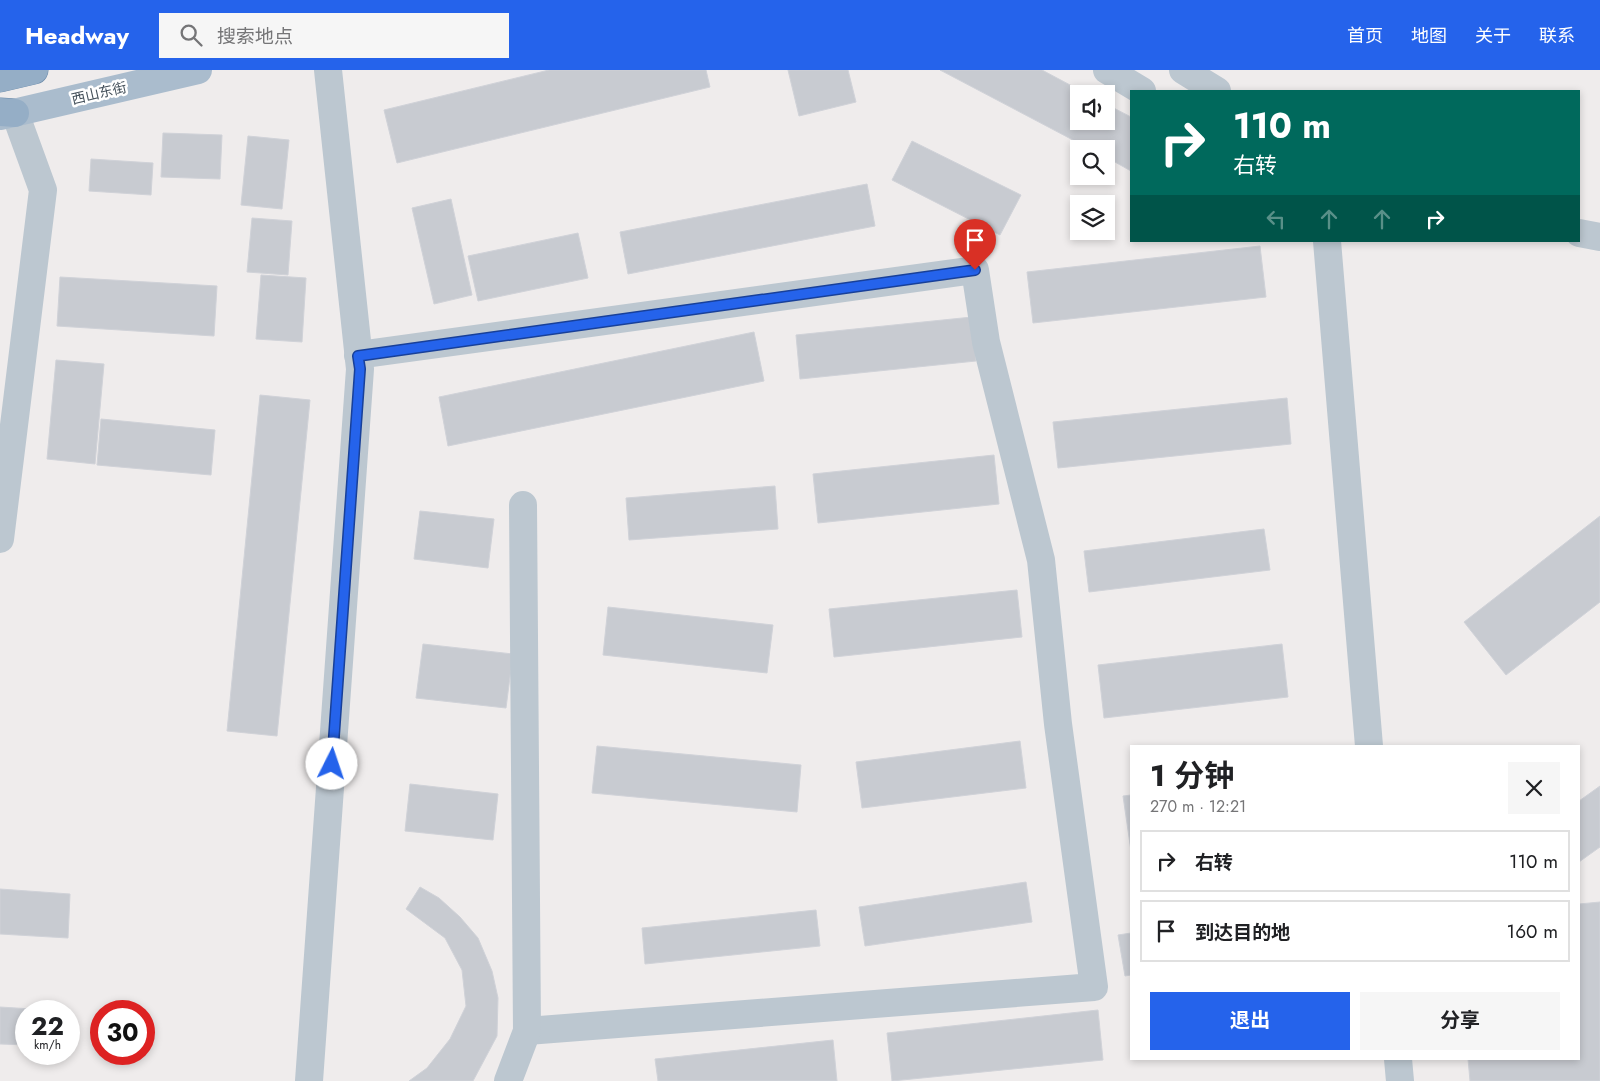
<!DOCTYPE html>
<html lang="zh">
<head>
<meta charset="utf-8">
<style>
  body { margin:0; font-family:Jost,"Noto Sans SC",sans-serif; background:#f6f6f6; color:#202124; height:100vh; display:flex; flex-direction:column; font-size:19px; white-space:nowrap }
  * { box-sizing:border-box; margin:0 }
  p { font-size:16px; color:#757577 }
  .icon { flex:none; width:28px; height:28px; fill:none; stroke:currentColor; stroke-width:2; stroke-linecap:round; stroke-linejoin:round }
  .map { position:relative; flex:1; overflow:hidden }
  .details { position:absolute; left:1130px; top:675px; width:450px; height:315px; display:flex; flex-direction:column; background:#fff; border-radius:0px; box-shadow:0 2px 8px #0003 }
  .details>* { flex:none }
  .top-card { position:absolute; left:1130px; top:20px; width:450px; height:152px; border-radius:0px; box-shadow:0 2px 8px #0003; background:#00695c; color:#fff; overflow:hidden }
  .controls { position:absolute; left:1070px; top:15px; display:grid; gap:10px }
  .controls a { display:grid; place-items:center; width:45px; height:45px; border-radius:0px; background:#fff; box-shadow:0 2px 8px #0003; font-size:25px }
  .speed { position:absolute; left:15px; top:930px; display:flex; gap:10px; font-size:25px; font-weight:700; text-align:center }
  .speed>* { display:grid; place-content:center; width:65px; height:65px; border-radius:50%; background:#fff; box-shadow:0 2px 8px #0003; line-height:1 }
  .speed small { font-size:12px; font-weight:400 }
  .speed .limit { border:8px solid #d22; background:#fff; color:#111 }
  .pin { position:absolute; display:grid; place-items:center; width:42px; height:42px; color:#fff; margin:-51px -21px; border-radius:50% 50% 50% 0; rotate:-45deg; box-shadow:0 0 5px #0007 }
  .pin .icon { rotate:45deg }
  .me { position:absolute; width:55px; margin:-28px; rotate:4deg; stroke-linejoin:round; filter:drop-shadow(0 0 4px #0008) }
  .turn { display:flex; align-items:center; gap:18px; height:105px; padding:0 20px; font-size:22px }
  .turn .icon { width:65px; height:65px; stroke-width:2.5 }
  .turn b { display:block; font-size:35px; line-height:42px }
  .lanes { display:flex; align-items:center; height:48px; padding:0 20px; background:#0003; justify-content:center; gap:25px; direction:ltr }
  .lanes .off { opacity:.35 }
  .round { display:grid; place-items:center; flex:none; width:52px; height:52px; border-radius:0px; background:#f6f6f6 }
  .summary { display:flex; align-items:center; justify-content:space-between; height:85px; padding:0 20px }
  h1 { font-size:30px; font-weight:700; line-height:38px }
  .action { display:flex; gap:10px; margin-top:auto; padding:10px 20px }
  .action a { flex:1; height:58px; border-radius:0px; background:#2563eb; color:#fff; font-size:20px; font-weight:700; line-height:58px; text-align:center }
  .action a+a { background:#f6f6f6; color:#202124 }
  ul { padding:0; list-style:none }
  li { display:flex; align-items:center; gap:15px; height:62px; margin:0 10px 8px; padding:0 10px; border:2px solid #e0e0e0; border-radius:0px }
  li div { flex:1 }
  li b { display:block; font-size:19px }
  li em { font-style:normal }
  header { display:flex; align-items:center; gap:30px; box-sizing:border-box; height:70px; padding:0 25px; background:#2563eb; color:#fff }
  header strong { font-size:24px }
  nav { display:flex; gap:28px; margin-inline-start:auto; font-size:18px }
  .search { width:350px; height:45px; background:#f6f6f6; display:flex; align-items:center; gap:12px; box-sizing:border-box; padding:0 18px; border-radius:0px; color:#757577; font-size:19px }
  .map>svg:first-child { display:block }
  .building { fill:#c8cbd1; stroke:#d0d2d8 }
  .lines { fill:none; stroke-linecap:round; stroke-linejoin:round }
  .trunk-casing { stroke:#6c8baa; stroke-width:29 }
  .minor { stroke:#bcc7d0; stroke-width:28 }
  .tertiary { stroke:#bcc7d0; stroke-width:28 }
  .primary { stroke:#aabccd; stroke-width:28 }
  .trunk { stroke:#95aec6; stroke-width:28 }
  .route-casing { stroke:#184099; stroke-width:12 }
  .route { stroke:#2563eb; stroke-width:9 }
  .labels { text-anchor:middle; stroke-width:5; stroke-linejoin:round; paint-order:stroke }
  .street-label { font-size:14px; fill:#44505a; stroke:#fff }
</style>
</head>
<body>
<header>
<strong>Headway</strong>
<div class="search"><svg class="icon" aria-label="search" viewBox="0 0 24 24"><circle cx="10" cy="10" r="6"/><path d="M15 15l6 6"/></svg>搜索地点</div>
<nav><a>首页</a><a>地图</a><a>关于</a><a>联系</a></nav>
</header>
<div class="map">
<svg width="1600" height="1011" viewBox="0 0 1600 1011">
  <rect width="100%" height="100%" fill="#efecec"/>
  <g class="building">
    <polygon points="549,0 706,0 710,17 397,93 384,40"/>
    <polygon points="788,0 848,0 856,32 799,46"/>
    <polygon points="940,0 1042,0 1087,24 1079,24 1079,51 1106,51 1106,34 1131,47 1131,101 1106,87 1106,79 1090,79"/>
    <polygon points="163,63 222,65 220,109 161,107"/>
    <polygon points="248,66 289,70 282,139 241,135"/>
    <polygon points="912,71 1021,125 1000,165 892,110"/>
    <polygon points="91,89 153,93 151,125 89,121"/>
    <polygon points="867,114 875,156 628,204 620,162"/>
    <polygon points="451,129 472,225 434,234 412,138"/>
    <polygon points="252,148 292,151 288,205 247,202"/>
    <polygon points="578,163 588,208 478,231 468,186"/>
    <polygon points="1260,176 1266,227 1033,253 1027,202"/>
    <polygon points="261,205 306,208 302,272 256,269"/>
    <polygon points="60,207 217,216 214,266 57,256"/>
    <polygon points="972,247 976,291 800,309 796,265"/>
    <polygon points="754,262 764,311 448,376 439,327"/>
    <polygon points="56,290 104,294 95,394 47,389"/>
    <polygon points="260,325 310,330 277,666 227,661"/>
    <polygon points="1287,328 1291,374 1058,398 1053,352"/>
    <polygon points="101,349 215,360 211,405 97,395"/>
    <polygon points="994,385 999,434 818,453 813,404"/>
    <polygon points="775,416 778,459 629,470 626,428"/>
    <polygon points="420,441 494,449 488,498 414,489"/>
    <polygon points="1600,446 1600,532 1506,605 1464,552"/>
    <polygon points="1264,459 1270,500 1089,522 1084,481"/>
    <polygon points="1017,520 1022,567 834,587 829,539"/>
    <polygon points="608,537 773,555 767,603 603,585"/>
    <polygon points="423,574 513,584 506,638 416,628"/>
    <polygon points="1282,574 1288,627 1104,648 1098,595"/>
    <polygon points="1020,671 1026,718 862,738 856,692"/>
    <polygon points="597,676 801,695 797,742 592,723"/>
    <polygon points="410,714 498,724 493,770 405,761"/>
    <polygon points="1600,716 1600,777 1579,792 1579,731"/>
    <polygon points="1131,725 1131,781 1123,726"/>
    <polygon points="1026,812 1032,852 865,876 859,837"/>
    <polygon points="420,817 439,828 460,847 478,868 492,901 498,928 497,966 473,1011 409,1011 427,998 450,969 466,936 462,900 445,868 406,839"/>
    <polygon points="0,819 70,824 68,868 0,864"/>
    <polygon points="1600,832 1600,1011 1470,1011 1468,989 1579,989 1579,834"/>
    <polygon points="816,840 820,876 645,894 642,858"/>
    <polygon points="1131,863 1131,905 1125,906 1118,865"/>
    <polygon points="0,937 65,941 26,941 26,975 0,974"/>
    <polygon points="1098,940 1103,990 892,1011 887,963"/>
    <polygon points="833,970 837,1011 658,1011 655,989"/>
  </g>
  <g class="lines">
    <g class="trunk-casing">
      <g id="trunk">
        <polyline points="0,8 34,0"/>
        <polyline points="0,42 15,43"/>
      </g>
    </g>
    <g class="minor">
      <polyline points="1327,171 1369,676"/>
      <polyline points="358,285 975,200 986,272 1041,490 1058,654 1094,917 527,961"/>
      <polyline points="0,469 43,120 15,43"/>
      <polyline points="1398,989 1400,1011"/>
      <polyline points="309,1011 360,299 328,0"/>
      <polyline points="508,1011 527,961 523,435"/>
    </g>
    <g class="tertiary">
      <polyline points="1107,0 1142,21"/>
      <polyline points="1183,0 1217,21"/>
      <polyline points="1579,163 1600,167"/>
    </g>
    <polyline class="primary" points="0,46 198,0"/>
    <use href="#trunk" class="trunk"/>
  </g>
  <g class="lines">
    <g class="route-casing">
      <polyline id="route" points="332,694 360,299 358,286 975,200"/>
    </g>
    <use href="#route" class="route"/>
  </g>
  <g class="labels">
    <g class="street-label">
      <text transform="translate(99 23) rotate(-13)" y="5">西山东街</text>
    </g>
  </g>
</svg>
<div class="controls">
<a><svg class="icon" aria-label="sound" viewBox="0 0 24 24"><path d="M4 9h4l5-4v14l-5-4H4zM17 9q2 3 0 6"/></svg></a>
<a><svg class="icon" aria-label="search" viewBox="0 0 24 24"><circle cx="10" cy="10" r="6"/><path d="M15 15l6 6"/></svg></a>
<a><svg class="icon" aria-label="layers" viewBox="0 0 24 24"><path d="M12 4l9 5-9 5-9-5zM3 14l9 5 9-5"/></svg></a>
</div>
<div class="speed"><div>22<small>km/h</small></div><div class="limit">30</div></div>
<div class="pin" style="left:975px;top:200px;background:#d93025"><svg class="icon" aria-label="arrive" viewBox="0 0 24 24"><path d="M6 21V4h12l-3 4 3 4H6"/></svg></div>
<svg class="me" style="left:332px;top:694px" viewBox="-20 -20 40 40"><circle r="19" fill="#fff"/><path d="M0-13L10 11 0 6-10 11z" fill="#2563eb"/></svg>
<div class="top-card">
<div class="turn"><svg class="icon" aria-label="right" viewBox="0 0 24 24"><path d="M7 20v-9h11M14 6l5 5-5 5"/></svg><div><b>110 m</b>右转</div></div>
<div class="lanes"><svg class="icon off" aria-label="left" viewBox="0 0 24 24"><path d="M17 20v-9H6M10 6l-5 5 5 5"/></svg><svg class="icon off" aria-label="ahead" viewBox="0 0 24 24"><path d="M12 20V5M6 11l6-6 6 6"/></svg><svg class="icon off" aria-label="ahead" viewBox="0 0 24 24"><path d="M12 20V5M6 11l6-6 6 6"/></svg><svg class="icon" aria-label="right" viewBox="0 0 24 24"><path d="M7 20v-9h11M14 6l5 5-5 5"/></svg></div>
</div>
<section class="details">
<div class="summary"><div><h1>1 分钟</h1><p>270 m · 12:21</p></div><a class="round"><svg class="icon" aria-label="close" viewBox="0 0 24 24"><path d="M6 6l12 12M18 6L6 18"/></svg></a></div>
<ul>
<li><svg class="icon" aria-label="right" viewBox="0 0 24 24"><path d="M7 20v-9h11M14 6l5 5-5 5"/></svg><div><b>右转</b></div><em>110 m</em></li>
<li><svg class="icon" aria-label="arrive" viewBox="0 0 24 24"><path d="M6 21V4h12l-3 4 3 4H6"/></svg><div><b>到达目的地</b></div><em>160 m</em></li>
</ul>
<div class="action"><a>退出</a><a>分享</a></div>
</section>
</div>
</body>
</html>
